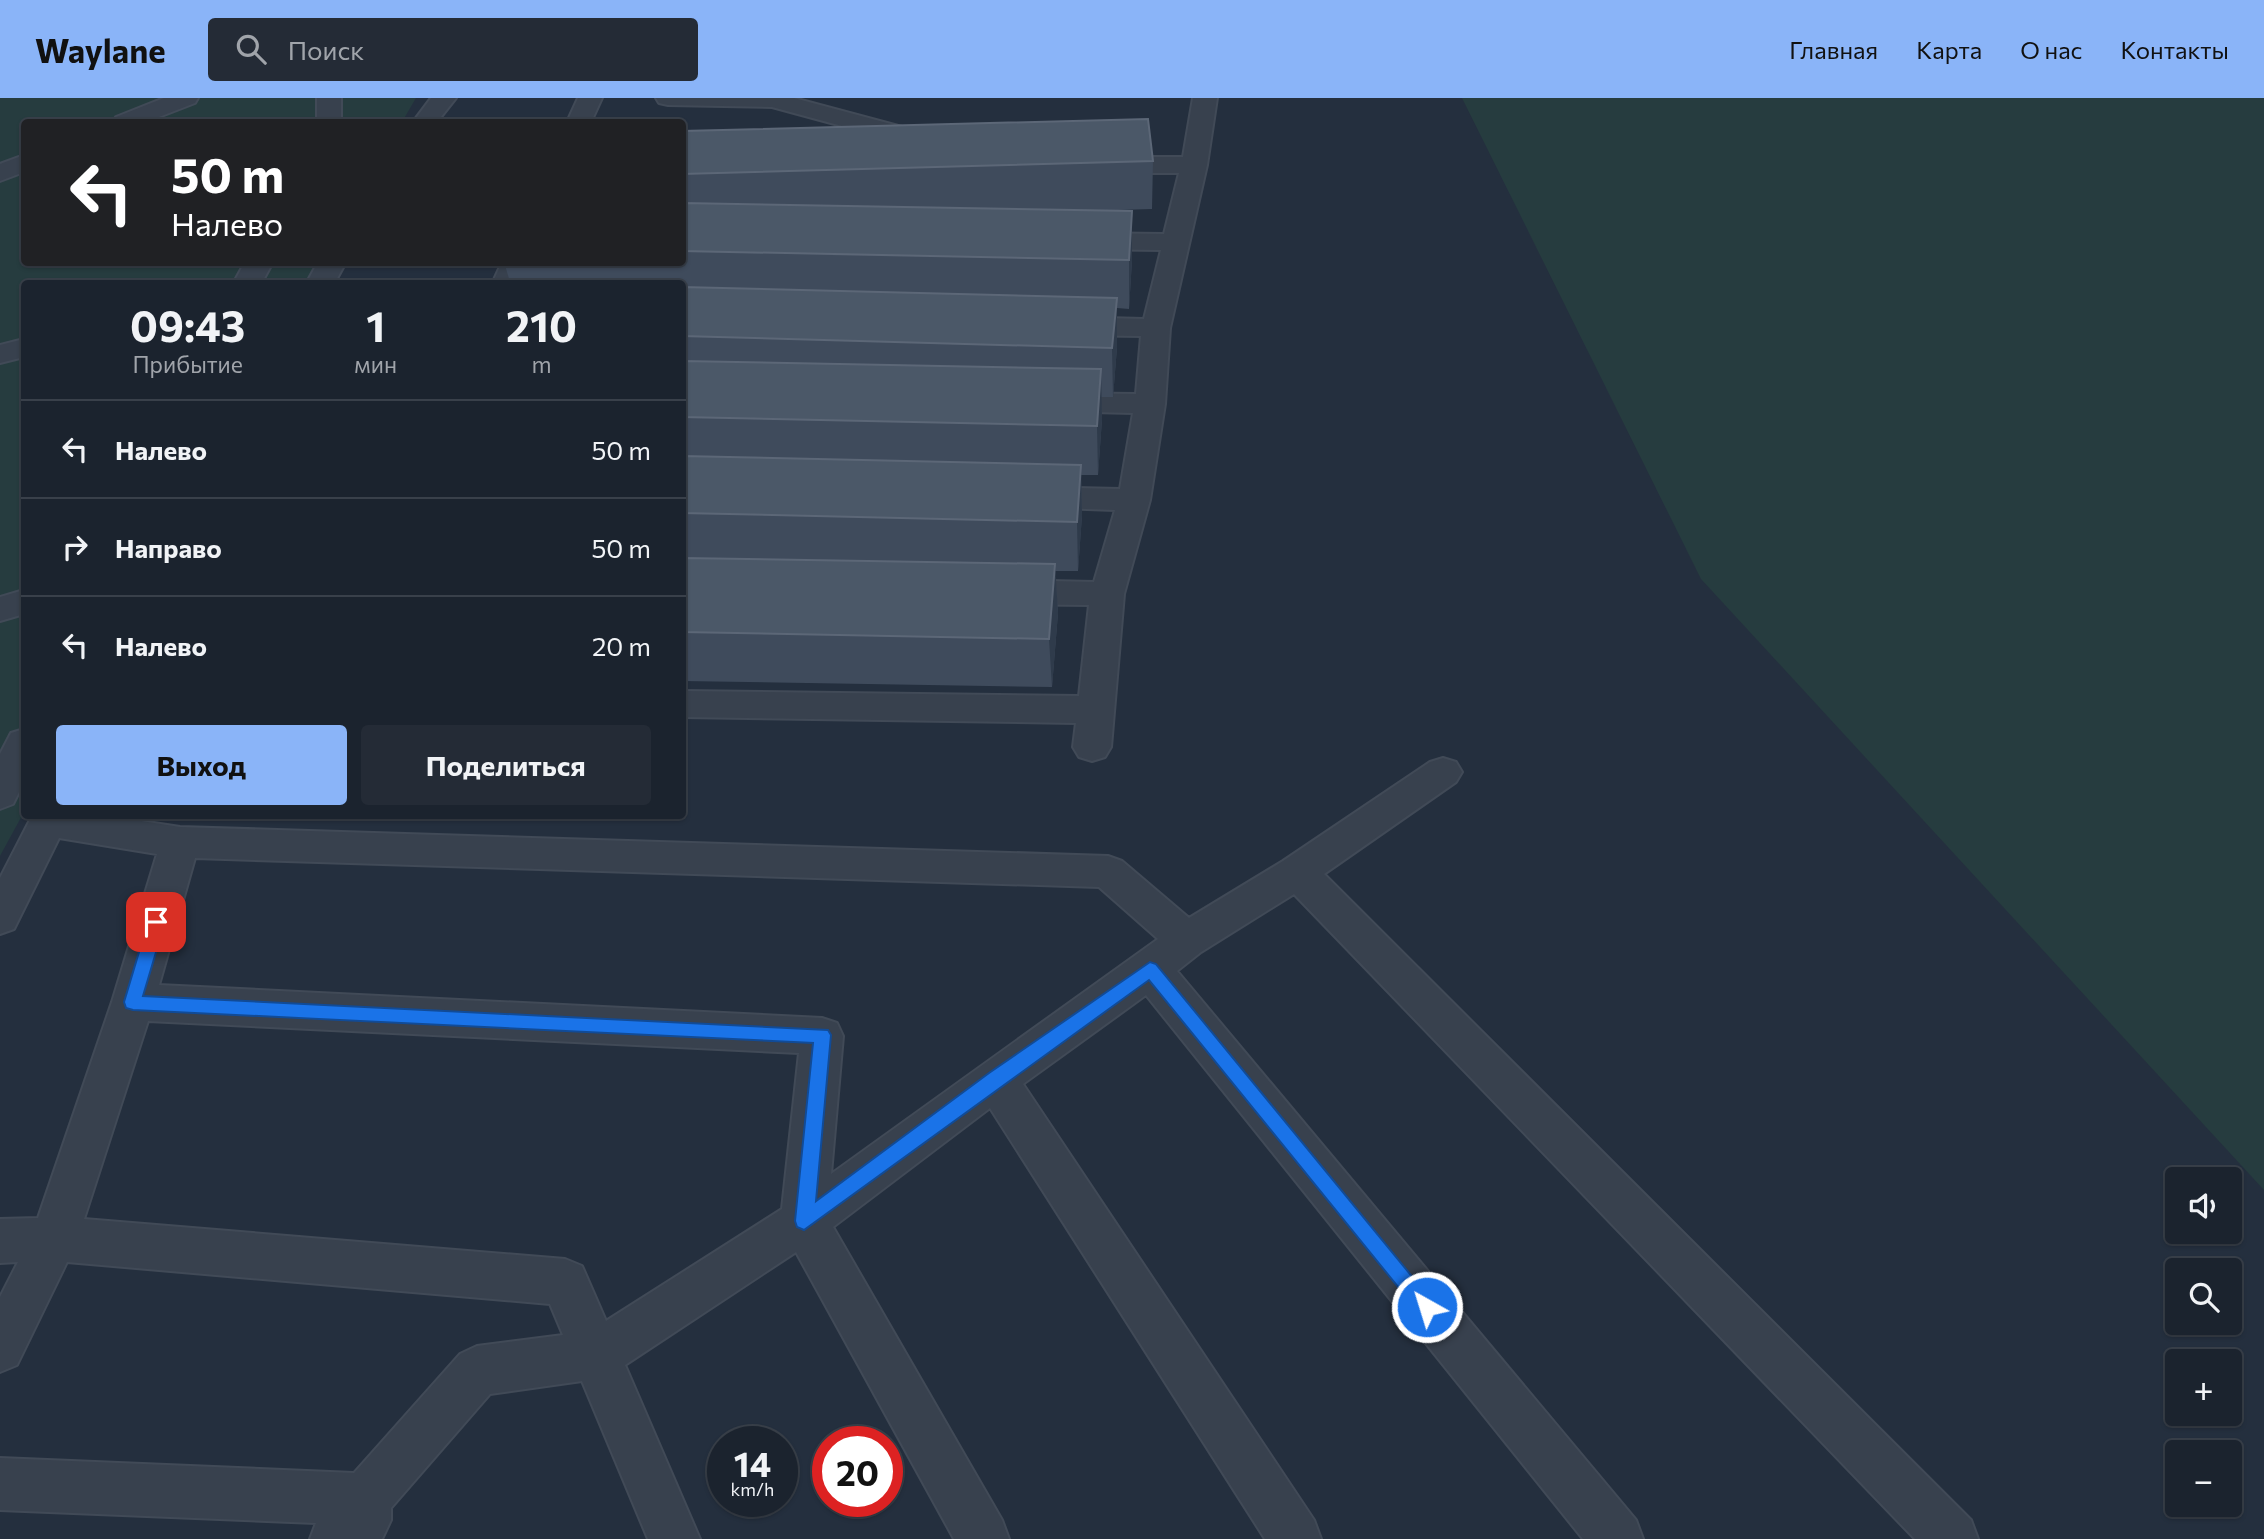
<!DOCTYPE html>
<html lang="ru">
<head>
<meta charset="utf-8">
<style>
  body { margin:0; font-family:Commissioner,sans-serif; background:#242b36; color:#f1f3f6; height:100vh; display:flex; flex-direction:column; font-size:26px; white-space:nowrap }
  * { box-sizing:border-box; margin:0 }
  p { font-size:23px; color:#a0a4aa }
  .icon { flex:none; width:38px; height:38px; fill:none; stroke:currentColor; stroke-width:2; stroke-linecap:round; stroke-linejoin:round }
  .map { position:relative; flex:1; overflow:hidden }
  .sheet { position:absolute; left:21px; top:182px; width:665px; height:539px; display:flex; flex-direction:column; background:#1b232e; border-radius:7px; box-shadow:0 2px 5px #0004,0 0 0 2px #39404a }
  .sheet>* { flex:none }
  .guide { position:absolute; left:21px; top:21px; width:665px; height:147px; border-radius:7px; box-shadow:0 2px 5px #0004,0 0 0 2px #39404a; background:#202124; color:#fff; overflow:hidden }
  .tools { position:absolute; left:2165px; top:1069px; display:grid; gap:14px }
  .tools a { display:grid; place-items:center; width:77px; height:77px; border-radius:7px; background:#1b232e; box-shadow:0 2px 5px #0004,0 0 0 2px #39404a; font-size:35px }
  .speed { position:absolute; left:707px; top:1328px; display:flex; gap:14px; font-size:35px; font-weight:700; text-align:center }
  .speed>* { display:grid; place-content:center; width:91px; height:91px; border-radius:50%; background:#1b232e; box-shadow:0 2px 5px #0004,0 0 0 2px #39404a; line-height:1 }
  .speed small { font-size:18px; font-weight:400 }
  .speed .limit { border:10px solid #d22; background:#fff; color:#111 }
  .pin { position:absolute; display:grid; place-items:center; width:60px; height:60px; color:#fff; margin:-30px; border-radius:14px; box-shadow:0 4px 10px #0006 }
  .me { position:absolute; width:77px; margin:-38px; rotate:321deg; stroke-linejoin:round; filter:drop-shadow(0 0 5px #0008) }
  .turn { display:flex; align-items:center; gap:24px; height:147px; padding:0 35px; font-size:32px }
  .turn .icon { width:91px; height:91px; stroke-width:2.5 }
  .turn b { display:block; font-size:49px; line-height:60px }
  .eta { display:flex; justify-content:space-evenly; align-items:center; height:119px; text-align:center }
  .eta b { font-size:42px; font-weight:700; line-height:49px }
  .primary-button { display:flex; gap:14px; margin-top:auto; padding:14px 35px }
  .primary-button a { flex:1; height:80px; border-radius:7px; background:#8ab4f8; color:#111; font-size:28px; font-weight:700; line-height:80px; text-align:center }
  .primary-button a+a { background:#242b36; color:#f1f3f6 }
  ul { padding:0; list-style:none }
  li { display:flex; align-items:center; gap:21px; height:98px; padding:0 35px; border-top:2px solid #39404a }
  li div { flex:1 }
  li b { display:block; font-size:26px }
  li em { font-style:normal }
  header { display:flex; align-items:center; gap:42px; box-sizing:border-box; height:98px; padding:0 35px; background:#8ab4f8; color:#111 }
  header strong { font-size:33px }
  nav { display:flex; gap:38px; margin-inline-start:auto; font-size:24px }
  .search { width:490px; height:63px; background:#242b36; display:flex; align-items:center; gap:18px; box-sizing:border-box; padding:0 24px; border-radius:7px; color:#a0a4aa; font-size:26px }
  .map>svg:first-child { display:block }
  .green { fill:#263c3f }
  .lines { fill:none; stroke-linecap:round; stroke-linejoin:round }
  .minor-casing { stroke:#414a57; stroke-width:4 }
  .minor { fill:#38414e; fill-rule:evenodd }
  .wall { fill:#3f4b5c }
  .shaded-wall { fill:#2f3b4b }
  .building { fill:#4b5868; stroke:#5c6777; stroke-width:2 }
  .route { fill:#1a73e8; stroke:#114b97; stroke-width:2 }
</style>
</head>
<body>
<header>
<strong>Waylane</strong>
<div class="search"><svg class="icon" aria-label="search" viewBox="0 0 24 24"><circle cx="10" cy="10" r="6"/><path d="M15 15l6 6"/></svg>Поиск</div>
<nav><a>Главная</a><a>Карта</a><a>О нас</a><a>Контакты</a></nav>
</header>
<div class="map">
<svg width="2264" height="1441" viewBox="0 0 2264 1441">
  <rect width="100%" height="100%" fill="#242f3e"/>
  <g class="green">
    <polygon points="0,0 416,0 402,24 24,24 24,164 325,165 314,185 24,186 24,714 0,758"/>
    <polygon points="1462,0 2264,0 2264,1092 1701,481"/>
  </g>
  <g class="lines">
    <g class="minor-casing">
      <g id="minor">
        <polygon points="164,0 198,0 195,5 146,24 113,24 116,19"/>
        <rect x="317" y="0" width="24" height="24"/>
        <polygon points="431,0 456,0 437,24 413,24"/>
        <polygon points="578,0 602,0 591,24 567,24"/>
        <polygon points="656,0 794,0 932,37 936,42 932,47 923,50 772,9 668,7 659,5"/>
        <polygon points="1193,0 1217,0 1207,67 1170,230 1165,306 1150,402 1124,496 1111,649 1105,659 1092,663 1079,659 1073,649 1076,625 682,619 682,593 1079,598 1089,507 1003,506 991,502 986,494 991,486 1003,482 1094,484 1115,412 1031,409 1020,406 1015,399 1020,392 1031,389 1120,391 1133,315 1049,313 1038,311 1034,304 1038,297 1049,295 1136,296 1141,238 1066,237 1056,234 1052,228 1056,222 1066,219 1144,221 1161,152 1080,151 1070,149 1066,143 1070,137 1080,135 1164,136 1179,75 1102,75 1093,72 1089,67 1093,62 1102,59 1183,59"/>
        <polygon points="24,57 24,74 0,83 0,66"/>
        <polygon points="245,164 273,164 261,186 233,186"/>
        <polygon points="318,164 346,164 334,186 306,186"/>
        <polygon points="502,164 530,164 520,186 492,186"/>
        <polygon points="24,241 24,259 0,265 0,247"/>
        <polygon points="24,492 24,516 0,523 0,499"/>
        <polygon points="24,631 24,684 13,706 0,711 0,656 11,635"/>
        <path d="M1443 660 1456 664 1462 674 1456 684 1324 776 1971 1422 1978 1441H1915L1294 796 1201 854 1177 873 1636 1422 1643 1441H1583L1146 897 1023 986 1314 1422 1321 1441H1265L990 1010 833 1129 1002 1422 1009 1441H954L796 1154 625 1267 700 1441H648L582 1283 490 1296 391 1410V1422L382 1441H310L316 1425 0 1412V1360L354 1375 460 1256 477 1248 563 1237 550 1206 67 1164 17 1267 0 1274V1199L18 1164 0 1165V1121L38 1120 112 904 157 756 59 740 14 831 0 836V780L32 718H109L180 729 1108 758 1122 763 1189 820 1283 763 1430 664ZM195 760 1099 789 1158 841 831 1076 843 938 837 925 822 920 159 887ZM148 923 799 955 782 1111 606 1223 582 1168 565 1161 84 1121Z"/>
      </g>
    </g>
    <use href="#minor" class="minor"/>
  </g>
  <polygon class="wall" points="682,33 1153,63 1152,111 1085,113 1132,162 1129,211 1117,210 1117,249 1113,299 1101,299 1102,321 1098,377 1081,377 1082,417 1078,473 1055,473 1058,515 1052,589 682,583 682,186 479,186 510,184 504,164 682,164"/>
  <g class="shaded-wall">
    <polygon points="1132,113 1132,162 1129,211 1129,162"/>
    <polygon points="1117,200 1117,249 1113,299 1112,250"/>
    <polygon points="1101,271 1102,321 1098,377 1097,328"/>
    <polygon points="1081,367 1082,417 1078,473 1077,424"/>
    <polygon points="1055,466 1058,515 1052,589 1049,541"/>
  </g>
  <g class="building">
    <polygon points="1148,21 1153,63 682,76 682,33"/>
    <polygon points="682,105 1132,113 1129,162 682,153"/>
    <polygon points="480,183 568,186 479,186"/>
    <polygon points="682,189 1117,200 1112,250 682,238"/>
    <polygon points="682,263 1101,271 1097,328 682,319"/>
    <polygon points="682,358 1081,367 1077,424 682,415"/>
    <polygon points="682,460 1055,466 1049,541 682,534"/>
  </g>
  <polygon class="route" points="156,817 162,819 165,824 143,898 828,932 831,937 816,1103 989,975 1150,864 1156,866 1437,1209 1434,1216 1427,1219 1420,1216 1149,882 804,1132 797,1129 795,1123 813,945 133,912 126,910 124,904 148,824 151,819"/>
</svg>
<div class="tools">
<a><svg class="icon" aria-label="sound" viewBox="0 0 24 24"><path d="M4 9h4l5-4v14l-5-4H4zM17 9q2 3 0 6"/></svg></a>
<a><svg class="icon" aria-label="search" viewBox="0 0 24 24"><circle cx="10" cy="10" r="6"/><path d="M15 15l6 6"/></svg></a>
<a>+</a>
<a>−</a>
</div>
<div class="speed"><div>14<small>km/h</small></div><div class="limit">20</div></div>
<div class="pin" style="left:156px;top:824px;background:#d93025"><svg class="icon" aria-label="arrive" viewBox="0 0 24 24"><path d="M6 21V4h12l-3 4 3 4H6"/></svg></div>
<svg class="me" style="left:1427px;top:1209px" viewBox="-20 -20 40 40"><circle r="17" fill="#1a73e8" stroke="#fff" stroke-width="3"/><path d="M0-11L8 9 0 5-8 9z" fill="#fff"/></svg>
<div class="guide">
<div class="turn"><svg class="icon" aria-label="left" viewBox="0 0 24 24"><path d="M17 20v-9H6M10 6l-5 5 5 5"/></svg><div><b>50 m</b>Налево</div></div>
</div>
<section class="sheet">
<div class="eta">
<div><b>09:43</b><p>Прибытие</p></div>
<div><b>1</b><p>мин</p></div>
<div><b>210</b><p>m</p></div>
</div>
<ul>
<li><svg class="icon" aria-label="left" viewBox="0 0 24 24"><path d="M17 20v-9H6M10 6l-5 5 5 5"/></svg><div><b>Налево</b></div><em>50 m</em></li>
<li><svg class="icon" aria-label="right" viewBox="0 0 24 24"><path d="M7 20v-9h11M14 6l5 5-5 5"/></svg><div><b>Направо</b></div><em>50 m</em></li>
<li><svg class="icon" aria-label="left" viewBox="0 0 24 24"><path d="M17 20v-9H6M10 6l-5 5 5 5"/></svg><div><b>Налево</b></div><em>20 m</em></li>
</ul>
<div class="primary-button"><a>Выход</a><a>Поделиться</a></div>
</section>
</div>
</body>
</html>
